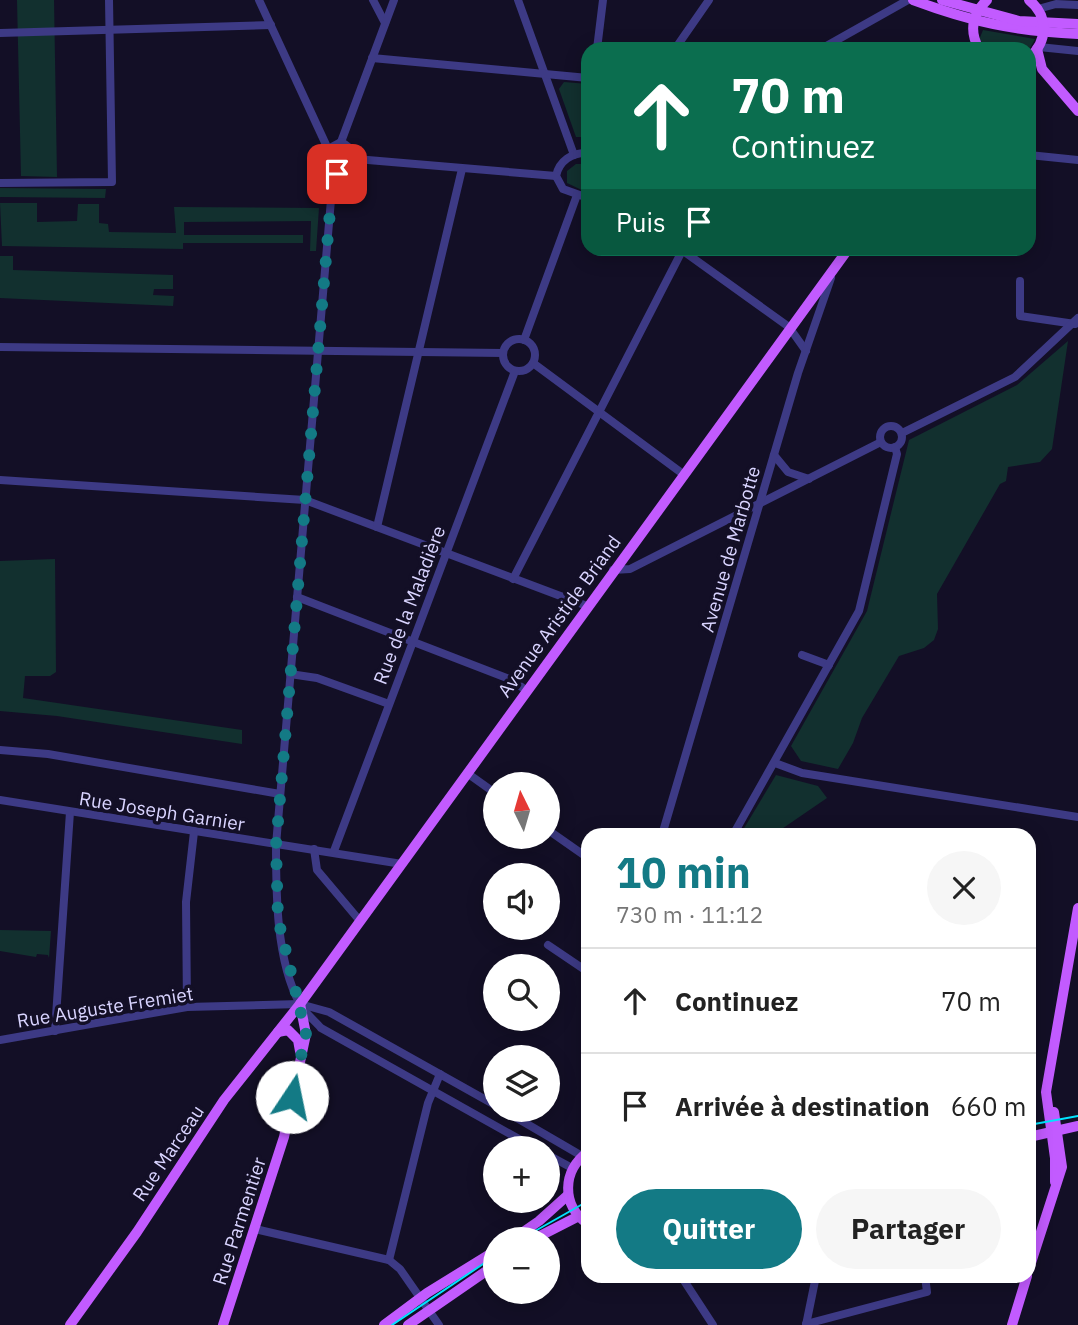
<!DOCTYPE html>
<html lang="fr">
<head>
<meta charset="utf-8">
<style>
  body { margin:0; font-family:"IBM Plex Sans",sans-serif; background:#f6f6f6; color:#222; height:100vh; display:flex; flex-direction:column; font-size:26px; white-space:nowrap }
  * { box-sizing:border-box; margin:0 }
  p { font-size:23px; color:#767676 }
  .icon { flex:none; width:38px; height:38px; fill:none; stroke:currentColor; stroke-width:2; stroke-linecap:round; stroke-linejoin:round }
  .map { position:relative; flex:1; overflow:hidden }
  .sheet { position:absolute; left:581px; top:828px; width:455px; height:455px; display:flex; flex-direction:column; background:#fff; border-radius:21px; box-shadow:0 4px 18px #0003 }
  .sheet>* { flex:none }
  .top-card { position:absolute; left:581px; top:42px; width:455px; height:214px; border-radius:21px; box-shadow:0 4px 18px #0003; background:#0b6e4f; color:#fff; overflow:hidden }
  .needle { width:46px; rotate:355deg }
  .controls { position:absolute; left:483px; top:772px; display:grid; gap:14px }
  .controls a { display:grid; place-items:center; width:77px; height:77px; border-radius:50%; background:#fff; box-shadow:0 4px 18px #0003; font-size:35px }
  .pin { position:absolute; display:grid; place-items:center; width:60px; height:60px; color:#fff; margin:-30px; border-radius:14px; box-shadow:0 4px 10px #0006 }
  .me { position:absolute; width:77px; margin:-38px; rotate:11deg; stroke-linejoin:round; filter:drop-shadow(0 0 5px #0008) }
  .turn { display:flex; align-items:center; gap:24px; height:147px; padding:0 35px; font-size:32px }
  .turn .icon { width:91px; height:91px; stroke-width:2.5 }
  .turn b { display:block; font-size:49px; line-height:60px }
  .then { display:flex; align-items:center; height:66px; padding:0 35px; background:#0003; gap:14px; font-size:26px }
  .round { display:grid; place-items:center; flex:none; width:74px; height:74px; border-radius:37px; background:#f6f6f6 }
  .summary { display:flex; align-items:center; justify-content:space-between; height:119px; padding:0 35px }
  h1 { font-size:42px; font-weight:700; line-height:52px; color:#137a85 }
  .primary-button { display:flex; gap:14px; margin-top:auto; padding:14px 35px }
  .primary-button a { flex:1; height:80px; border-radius:42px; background:#137a85; color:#fff; font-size:28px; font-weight:700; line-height:80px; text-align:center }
  .primary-button a+a { background:#f6f6f6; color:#222 }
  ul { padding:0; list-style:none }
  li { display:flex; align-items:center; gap:21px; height:105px; padding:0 35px; border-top:2px solid #e0e0e0 }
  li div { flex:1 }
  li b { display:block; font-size:26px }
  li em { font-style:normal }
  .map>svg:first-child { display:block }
  .green { fill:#12302f }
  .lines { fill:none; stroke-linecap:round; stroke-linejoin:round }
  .minor { stroke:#3d3a85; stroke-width:8 }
  .major { stroke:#c25bff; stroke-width:10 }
  .tram { stroke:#00e5ff; stroke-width:2 }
  .route { stroke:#137a85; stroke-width:12; stroke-dasharray:0 21.6 }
  .labels { text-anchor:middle; stroke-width:7; stroke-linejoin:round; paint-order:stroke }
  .street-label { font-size:19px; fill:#d9d4ff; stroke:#130f26 }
</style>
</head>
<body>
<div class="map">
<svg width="1078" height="1325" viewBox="0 0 1078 1325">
  <rect width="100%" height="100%" fill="#130f26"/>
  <g class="green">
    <polygon points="17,0 54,0 57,177 21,176"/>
    <polygon points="983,30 1035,39 1029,50 984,49 979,40"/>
    <polygon points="564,82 588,84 588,137 576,137 559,89"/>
    <polygon points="576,164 588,164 588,193 567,183 567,171"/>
    <polygon points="0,188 106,189 105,198 0,197"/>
    <polygon points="0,203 37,203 37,222 77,221 78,204 99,204 99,223 108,224 109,232 176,233 174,207 319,208 316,251 310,251 311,221 184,222 184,235 303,235 303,243 183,243 183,249 2,246"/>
    <polygon points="0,256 13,256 13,270 173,275 173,289 154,289 153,295 174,296 173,306 0,298"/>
    <polygon points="1068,341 1052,449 1040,462 1008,467 1006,481 1000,484 937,594 938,629 934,640 924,648 899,656 862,718 853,743 838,769 801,761 791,746 867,611 909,440 1017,385"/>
    <polygon points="55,559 56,672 50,676 25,676 23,698 242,730 242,744 57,716 0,711 0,561"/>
    <polygon points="776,775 818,786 827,798 773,835 740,835"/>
    <polygon points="0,930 51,931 49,958 48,955 37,954 36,957 0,951"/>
  </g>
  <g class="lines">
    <g class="minor">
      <polyline points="259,0 328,149"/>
      <polyline points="373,0 385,23"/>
      <polyline points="518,0 574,155"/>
      <polyline points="1038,9 1056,4 1078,5"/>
      <polyline points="0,33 271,25"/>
      <polyline points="1039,47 1078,51"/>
      <polyline points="597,49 603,0"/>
      <polyline points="675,49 709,0"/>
      <polyline points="821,49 908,0"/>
      <polyline points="372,58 588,78"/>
      <polyline points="341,142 394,0"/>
      <path d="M341 142C353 148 357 156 354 168L337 174 328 149Z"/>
      <path d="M588 153C572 152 559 161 556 176L563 189 588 198"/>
      <polyline points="1029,155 1078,160"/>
      <polyline points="356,159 556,176"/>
      <path d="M337 174 332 188 276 845C276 892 276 961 300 1004 304 1012 314 1020 321 1028L535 1148"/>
      <polyline points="0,183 112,182 109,0"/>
      <polyline points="679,248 789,327 806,351"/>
      <polyline points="1020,281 1020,316 1075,324"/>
      <circle cx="519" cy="355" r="16"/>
      <polyline points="524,340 577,195"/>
      <polyline points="0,347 503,353"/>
      <polyline points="533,363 683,474"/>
      <circle cx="891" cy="437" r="11"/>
      <polyline points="902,433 1015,377 1078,318"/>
      <polyline points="774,455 788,472 809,479"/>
      <polyline points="0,480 305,500 587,606"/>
      <polyline points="377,527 462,169"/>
      <polyline points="613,570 630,569 881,442"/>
      <polyline points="513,579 682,251"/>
      <polyline points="297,597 512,680 527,691"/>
      <polyline points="802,655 829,665"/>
      <polyline points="290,674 317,678 389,704"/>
      <polyline points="0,750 48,754 280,794"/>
      <polyline points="775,763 802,773 1078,817"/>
      <polyline points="467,773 495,793"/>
      <polyline points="0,800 402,864"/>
      <polyline points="548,830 588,858"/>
      <polyline points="662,835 798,373 831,278"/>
      <polyline points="733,835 859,611 897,454 895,447"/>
      <polyline points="314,849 317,870 360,921"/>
      <polyline points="334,851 515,371"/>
      <polyline points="548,945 588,972"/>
      <polyline points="187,1007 186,902 194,832"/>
      <polyline points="55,1031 70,812"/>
      <polyline points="0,1040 187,1007 300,1004 329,1012 495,1105"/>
      <polyline points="503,1110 582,1156"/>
      <polyline points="548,1155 572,1168"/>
      <polyline points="255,1229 389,1260 400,1269 439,1325"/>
      <polyline points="389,1260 428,1103 440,1074"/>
      <polyline points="681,1276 713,1325"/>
      <polyline points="806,1324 927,1292 925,1276"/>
      <polyline points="806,1325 816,1276"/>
    </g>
    <g class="major">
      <path d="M913 0C972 22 1014 31 1078 34"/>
      <polyline points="942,0 1019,21 1078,24"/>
      <path d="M979 49C969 31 972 14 987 0"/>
      <polyline points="1037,49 1042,69 1078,111"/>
      <path d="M1029 58C1048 41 1049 16 1029 0"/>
      <polyline points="278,1032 288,1030 298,1040 300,1051"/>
      <polyline points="1029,1137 1078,1126"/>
      <path d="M588 1152C562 1170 561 1206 588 1224"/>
      <polyline points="1055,1182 1055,1158 1046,1092 1078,908"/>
      <polyline points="513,1239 539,1221 568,1195"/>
      <polyline points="534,1239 579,1216"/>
      <polyline points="1029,1269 1062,1167 1054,1112"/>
      <polyline points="70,1325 137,1232 224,1100 300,1004 849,248"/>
      <polyline points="223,1325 284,1137 306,1034 300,1004"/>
      <polyline points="384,1325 427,1293 495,1251"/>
      <polyline points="408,1325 495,1265"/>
      <polyline points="1012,1325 1027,1276"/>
    </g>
    <g class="tram">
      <polyline points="1029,1125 1078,1116"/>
      <polyline points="521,1239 588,1201"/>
      <polyline points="392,1325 495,1256"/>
    </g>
  </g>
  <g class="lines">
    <polyline class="route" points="292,1097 306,1034 278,919 276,845 332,188 337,174"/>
  </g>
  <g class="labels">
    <g class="street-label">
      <text transform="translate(730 549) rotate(-74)" y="7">Avenue de Marbotte</text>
      <text transform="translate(409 605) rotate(-69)" y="7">Rue de la Maladière</text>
      <text transform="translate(559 616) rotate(-54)" y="7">Avenue Aristide Briand</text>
      <text transform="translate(162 811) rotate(9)" y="7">Rue Joseph Garnier</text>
      <text transform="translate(105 1007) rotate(-9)" y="7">Rue Auguste Fremiet</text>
      <text transform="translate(168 1153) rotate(-56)" y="7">Rue Marceau</text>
      <text transform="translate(239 1221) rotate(-72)" y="7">Rue Parmentier</text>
    </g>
  </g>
</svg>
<div class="controls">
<a><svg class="needle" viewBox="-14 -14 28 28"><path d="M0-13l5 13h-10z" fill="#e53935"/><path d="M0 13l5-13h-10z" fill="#767676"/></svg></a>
<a><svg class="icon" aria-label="sound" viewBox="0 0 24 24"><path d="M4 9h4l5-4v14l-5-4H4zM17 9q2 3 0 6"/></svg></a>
<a><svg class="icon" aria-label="search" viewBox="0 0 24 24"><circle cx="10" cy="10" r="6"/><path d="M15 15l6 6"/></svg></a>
<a><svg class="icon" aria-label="layers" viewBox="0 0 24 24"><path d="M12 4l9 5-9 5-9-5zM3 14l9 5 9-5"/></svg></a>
<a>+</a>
<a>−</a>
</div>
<div class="pin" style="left:337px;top:174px;background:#d93025"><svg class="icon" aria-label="arrive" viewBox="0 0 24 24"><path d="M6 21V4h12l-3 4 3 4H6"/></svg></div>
<svg class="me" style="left:292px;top:1097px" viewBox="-20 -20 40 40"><circle r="19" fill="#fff"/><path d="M0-13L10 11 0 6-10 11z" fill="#137a85"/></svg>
<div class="top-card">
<div class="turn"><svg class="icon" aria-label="ahead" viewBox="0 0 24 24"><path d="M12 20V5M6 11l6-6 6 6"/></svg><div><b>70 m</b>Continuez</div></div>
<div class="then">Puis<svg class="icon" aria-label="arrive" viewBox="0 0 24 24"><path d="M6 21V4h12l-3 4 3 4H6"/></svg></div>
</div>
<section class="sheet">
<div class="summary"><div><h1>10 min</h1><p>730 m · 11:12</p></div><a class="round"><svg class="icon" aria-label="close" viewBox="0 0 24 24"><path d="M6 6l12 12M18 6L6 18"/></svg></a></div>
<ul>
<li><svg class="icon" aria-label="ahead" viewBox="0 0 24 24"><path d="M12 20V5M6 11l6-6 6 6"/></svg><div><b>Continuez</b></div><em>70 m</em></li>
<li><svg class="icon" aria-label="arrive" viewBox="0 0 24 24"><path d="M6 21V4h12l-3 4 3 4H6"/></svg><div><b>Arrivée à destination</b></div><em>660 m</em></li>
</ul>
<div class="primary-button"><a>Quitter</a><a>Partager</a></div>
</section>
</div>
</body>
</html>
